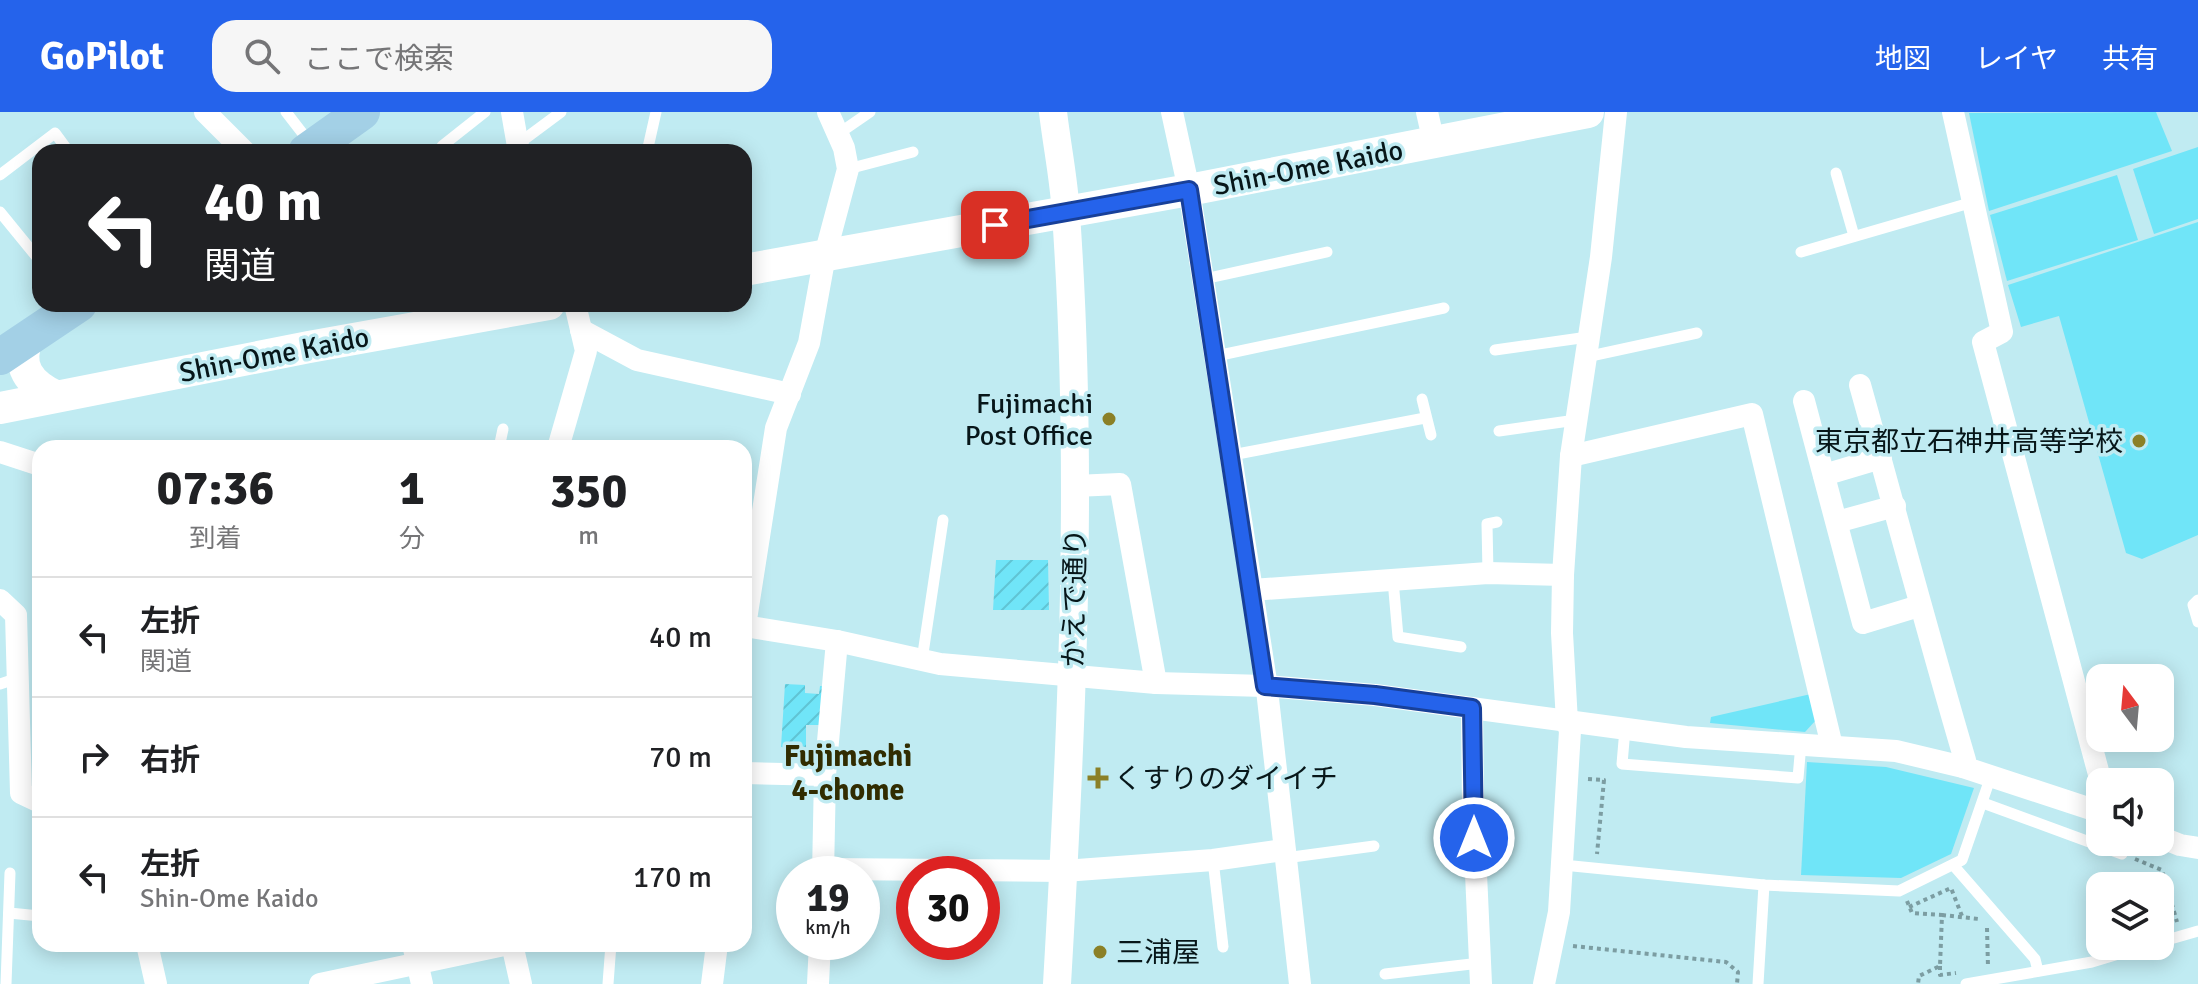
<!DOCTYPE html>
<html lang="ja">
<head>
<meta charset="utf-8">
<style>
  body { margin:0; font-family:Signika,"Noto Sans JP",sans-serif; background:#f6f6f6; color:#202124; height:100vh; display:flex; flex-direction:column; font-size:30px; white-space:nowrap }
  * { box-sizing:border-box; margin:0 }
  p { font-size:26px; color:#757577 }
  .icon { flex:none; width:44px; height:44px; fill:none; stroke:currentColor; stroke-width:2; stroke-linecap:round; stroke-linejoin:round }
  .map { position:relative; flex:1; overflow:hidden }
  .details { position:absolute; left:32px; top:328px; width:720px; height:512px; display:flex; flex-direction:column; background:#fff; border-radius:24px; box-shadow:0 4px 20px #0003 }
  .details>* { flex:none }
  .top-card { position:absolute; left:32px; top:32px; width:720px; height:168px; border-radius:24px; box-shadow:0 4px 20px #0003; background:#202124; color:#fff; overflow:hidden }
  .needle { width:52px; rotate:344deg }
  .fabs { position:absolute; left:2086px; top:552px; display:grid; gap:16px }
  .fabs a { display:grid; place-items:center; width:88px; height:88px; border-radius:16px; background:#fff; box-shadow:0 4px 20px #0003; font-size:40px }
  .speed { position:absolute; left:776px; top:744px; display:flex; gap:16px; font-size:40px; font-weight:700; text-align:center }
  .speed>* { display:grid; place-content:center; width:104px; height:104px; border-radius:50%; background:#fff; box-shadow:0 4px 20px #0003; line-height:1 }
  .speed small { font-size:20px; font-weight:400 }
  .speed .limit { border:12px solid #d22; background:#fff; color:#111 }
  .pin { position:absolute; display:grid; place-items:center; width:68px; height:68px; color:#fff; margin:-34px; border-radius:16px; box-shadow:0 4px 12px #0006 }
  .me { position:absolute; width:88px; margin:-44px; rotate:0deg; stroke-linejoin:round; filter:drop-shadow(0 0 6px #0008) }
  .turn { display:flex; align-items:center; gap:28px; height:168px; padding:0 40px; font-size:36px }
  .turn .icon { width:104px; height:104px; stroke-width:2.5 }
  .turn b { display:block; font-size:56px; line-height:68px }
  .eta { display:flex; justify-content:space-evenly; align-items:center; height:136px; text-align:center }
  .eta b { font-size:48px; font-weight:700; line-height:56px }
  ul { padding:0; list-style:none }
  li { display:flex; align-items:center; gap:24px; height:120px; padding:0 40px; border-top:2px solid #e0e0e0 }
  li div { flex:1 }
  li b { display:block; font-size:30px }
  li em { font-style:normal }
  header { display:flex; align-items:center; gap:48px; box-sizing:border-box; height:112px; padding:0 40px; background:#2563eb; color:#fff }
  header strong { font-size:38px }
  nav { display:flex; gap:44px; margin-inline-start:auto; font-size:28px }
  .search { width:560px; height:72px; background:#f6f6f6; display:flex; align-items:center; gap:20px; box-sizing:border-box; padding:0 28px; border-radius:24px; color:#757577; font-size:30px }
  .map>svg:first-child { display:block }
  .park { fill:#70e5f8 }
  .garden { fill:url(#garden-furrows) }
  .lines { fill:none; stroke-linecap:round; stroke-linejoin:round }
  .path { stroke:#7c9da2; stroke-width:4; stroke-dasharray:4 4; stroke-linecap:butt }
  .service { stroke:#fff; stroke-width:11 }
  .minor { stroke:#fff; stroke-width:22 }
  .tertiary { stroke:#fff; stroke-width:28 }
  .secondary { stroke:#fff; stroke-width:32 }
  .primary { stroke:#a3d0e6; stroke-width:36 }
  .route-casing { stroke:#184099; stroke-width:20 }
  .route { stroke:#2563eb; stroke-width:14 }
  .poi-dot { fill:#8b8027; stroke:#c0ebf2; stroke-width:3 }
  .labels { text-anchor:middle; stroke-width:7; stroke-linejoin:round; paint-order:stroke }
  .street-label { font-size:28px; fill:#071619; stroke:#c0ebf2 }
  .poi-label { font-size:28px; fill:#071619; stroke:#c0ebf2; text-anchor:end }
  .neighbourhood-label { font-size:30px; font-weight:bold; fill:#312c01; stroke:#c0ebf2 }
</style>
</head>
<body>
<header>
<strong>GoPilot</strong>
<div class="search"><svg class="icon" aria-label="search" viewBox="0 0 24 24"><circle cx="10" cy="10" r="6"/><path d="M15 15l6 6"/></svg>ここで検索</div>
<nav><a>地図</a><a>レイヤ</a><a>共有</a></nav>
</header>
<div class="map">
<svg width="2198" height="872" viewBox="0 0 2198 872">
  <defs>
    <pattern id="garden-furrows" width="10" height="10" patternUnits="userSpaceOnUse" patternTransform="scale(2)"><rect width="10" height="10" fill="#70e5f8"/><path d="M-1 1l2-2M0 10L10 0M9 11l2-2" fill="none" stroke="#60c4d4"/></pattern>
  </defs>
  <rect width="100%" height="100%" fill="#c0ebf2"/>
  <g class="park">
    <polygon points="2156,0 2172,39 1989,99 1969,1"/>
    <polygon points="2198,35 2198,107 2154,122 2133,57"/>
    <polygon points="2117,63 2138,128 2007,169 1990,103"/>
    <polygon points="2198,110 2198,423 2142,447 2126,441 2059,204 2021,215 2008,173"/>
    <polygon points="1811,582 1817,607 1805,620 1710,611 1711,605"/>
    <polygon points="1807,650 1886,655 1974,676 1951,742 1901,766 1801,763"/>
  </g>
  <g class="garden">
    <polygon points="996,448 1048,448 1049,498 993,498"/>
    <polygon points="785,572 805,573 805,581 819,582 820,574 827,574 826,613 806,613 806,638 781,635"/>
  </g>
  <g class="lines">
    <g class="path">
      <polyline points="1588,667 1604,668 1597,742"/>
      <polyline points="2135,747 2162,758 2177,810"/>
      <polyline points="1907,789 1912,801 1942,803 1940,854 1919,864 1918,872"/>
      <polyline points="1909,795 1951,776 1962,804"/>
      <polyline points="1942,803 1979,807"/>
      <polyline points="1987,816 1988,855"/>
      <polyline points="1573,834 1726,850 1738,860 1737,872"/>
      <polyline points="1940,854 1940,863 1956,861"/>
    </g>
    <g class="service">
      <polyline points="286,0 310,31"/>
      <polyline points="838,22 870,0"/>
      <polyline points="518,32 561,0"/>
      <polyline points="442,34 485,0"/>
      <polyline points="647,40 656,0"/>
      <polyline points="848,57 913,40"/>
      <polyline points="1836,61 1854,124"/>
      <polyline points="0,63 55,21 69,40"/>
      <polyline points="0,100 40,149"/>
      <polyline points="1801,140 1973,90"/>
      <polyline points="1204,167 1327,140"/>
      <polyline points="1495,238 1588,225"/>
      <polyline points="1216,244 1444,196"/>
      <polyline points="1586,245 1697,221"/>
      <polyline points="1422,287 1431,323"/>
      <polyline points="1499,319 1576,308"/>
      <polyline points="499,336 503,317"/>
      <polyline points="1232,343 1425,306"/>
      <polyline points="1488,461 1487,412 1497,410"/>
      <polyline points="1393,468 1398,525 1461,535"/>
      <polyline points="2198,488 2193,493 2198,510"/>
      <polyline points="922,548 943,408"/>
      <polyline points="0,572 18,566"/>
      <polyline points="1625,617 1622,652 1798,666 1801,632"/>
      <polyline points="1983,691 2122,742"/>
      <polyline points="1285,746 1374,734"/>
      <polyline points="1213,748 1223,835"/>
      <polyline points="1563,753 1764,773 1899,779 1962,748 1991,664"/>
      <polyline points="1954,754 2035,847 2038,859"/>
      <polyline points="9,801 40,804"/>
      <polyline points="2160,830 2198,819"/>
      <polyline points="1385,862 1480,851"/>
      <polyline points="6,872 10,761"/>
      <polyline points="608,872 611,832"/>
      <polyline points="1758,872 1764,773"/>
      <polyline points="1966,872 2092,850 2145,834"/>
    </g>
    <g class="minor">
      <polyline points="205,0 245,40"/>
      <polyline points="512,0 519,40"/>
      <polyline points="1172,0 1189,78 1252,478 1266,569 1300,872"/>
      <polyline points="1427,0 1434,31"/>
      <polyline points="1953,0 2002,220 1983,230 2101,670"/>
      <polyline points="581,218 637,248 790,282"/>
      <path d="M1860 273C1895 398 1928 523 1965 648L1963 655"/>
      <polyline points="1804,289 1863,511 1919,494"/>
      <polyline points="558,336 586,239 575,192"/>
      <polyline points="0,340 40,353"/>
      <polyline points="1571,344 1752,302 1832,634"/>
      <polyline points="1824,363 1881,346"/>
      <polyline points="1075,374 1120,372 1156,571"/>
      <polyline points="1837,410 1895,394"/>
      <polyline points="1252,478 1488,461 1563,463"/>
      <polyline points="0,488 16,503 21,681 40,690"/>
      <polyline points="744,514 837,529 940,552 1156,571 1265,574 1375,583 1686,625 1896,639 1963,655 2100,700"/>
      <polyline points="745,514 776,316 809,231 825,143 848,57 844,36 828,0"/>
      <polyline points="1472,596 1473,695 1481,872"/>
      <polyline points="744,661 825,663"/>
      <polyline points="2160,725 2180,733 2198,736"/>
      <polyline points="823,757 1064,759 1213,748 1284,738"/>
      <polyline points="823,762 825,663 837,529"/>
      <polyline points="147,832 156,872"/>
      <polyline points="413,832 422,872"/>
      <polyline points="512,832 521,872"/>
      <polyline points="320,872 509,832"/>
      <polyline points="712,872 717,832"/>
      <polyline points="818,872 820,830"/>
      <polyline points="1544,872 1559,800 1570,619 1567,610 1562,521 1563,463 1571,344 1601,145 1616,0"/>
    </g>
    <path class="tertiary" d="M1053 0C1057 34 1064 68 1066 102 1084 359 1072 616 1057 872"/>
    <g class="secondary">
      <polyline points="744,158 1189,78 1588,0"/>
      <path d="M28 226C15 254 30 272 55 284"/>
      <polyline points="0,296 309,235 549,192"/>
    </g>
    <g class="primary">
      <polyline points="306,40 362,0"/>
      <polyline points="0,245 79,192"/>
    </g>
  </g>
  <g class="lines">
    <g class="route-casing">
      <polyline id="route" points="995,113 1189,78 1265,574 1375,583 1472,596 1474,726"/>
    </g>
    <use href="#route" class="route"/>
  </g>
  <g class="poi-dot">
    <circle cx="1109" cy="307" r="8"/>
    <circle cx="2139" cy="329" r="8"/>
    <path d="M1094 654h8v8h8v8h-8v8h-8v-8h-8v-8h8z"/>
    <circle cx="1100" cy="840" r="8"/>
  </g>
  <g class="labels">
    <g class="street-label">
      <text transform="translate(1308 55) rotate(-11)" y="10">Shin-Ome Kaido</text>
      <text transform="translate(274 242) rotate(-11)" y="10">Shin-Ome Kaido</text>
      <text transform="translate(1074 486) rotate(-89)" y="10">かえで通り</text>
    </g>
    <g class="poi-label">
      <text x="1093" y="301">Fujimachi<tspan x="1093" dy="32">Post Office</tspan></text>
      <text x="2123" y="339">東京都立石神井高等学校</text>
      <text x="1114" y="676" text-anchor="start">くすりのダイイチ</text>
      <text x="1116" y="850" text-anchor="start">三浦屋</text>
    </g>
    <g class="neighbourhood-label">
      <text x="848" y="654">Fujimachi<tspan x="848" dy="34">4-chome</tspan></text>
    </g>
  </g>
</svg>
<div class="fabs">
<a><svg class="needle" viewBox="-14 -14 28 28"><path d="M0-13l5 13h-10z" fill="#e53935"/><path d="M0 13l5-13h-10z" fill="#757577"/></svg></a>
<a><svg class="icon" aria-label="sound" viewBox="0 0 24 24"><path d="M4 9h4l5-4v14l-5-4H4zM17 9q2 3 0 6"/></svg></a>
<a><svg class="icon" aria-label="layers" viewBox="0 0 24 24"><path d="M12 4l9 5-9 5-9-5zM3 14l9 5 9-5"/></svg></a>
</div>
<div class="speed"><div>19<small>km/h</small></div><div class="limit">30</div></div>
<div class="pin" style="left:995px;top:113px;background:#d93025"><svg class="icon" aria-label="arrive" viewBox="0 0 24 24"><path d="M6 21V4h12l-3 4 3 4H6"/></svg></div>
<svg class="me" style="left:1474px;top:726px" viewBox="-20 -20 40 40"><circle r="17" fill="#2563eb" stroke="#fff" stroke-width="3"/><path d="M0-11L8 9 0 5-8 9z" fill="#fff"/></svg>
<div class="top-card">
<div class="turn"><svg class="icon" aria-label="left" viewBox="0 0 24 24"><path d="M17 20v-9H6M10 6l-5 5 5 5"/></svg><div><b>40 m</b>関道</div></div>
</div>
<section class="details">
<div class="eta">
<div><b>07:36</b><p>到着</p></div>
<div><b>1</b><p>分</p></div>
<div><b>350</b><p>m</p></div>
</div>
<ul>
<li><svg class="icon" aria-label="left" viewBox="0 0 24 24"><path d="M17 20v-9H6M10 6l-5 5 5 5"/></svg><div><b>左折</b><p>関道</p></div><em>40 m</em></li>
<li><svg class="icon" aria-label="right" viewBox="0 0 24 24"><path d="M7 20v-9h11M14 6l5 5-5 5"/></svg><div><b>右折</b></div><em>70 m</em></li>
<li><svg class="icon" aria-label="left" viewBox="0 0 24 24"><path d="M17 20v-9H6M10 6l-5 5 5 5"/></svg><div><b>左折</b><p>Shin-Ome Kaido</p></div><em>170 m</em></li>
</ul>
</section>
</div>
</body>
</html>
